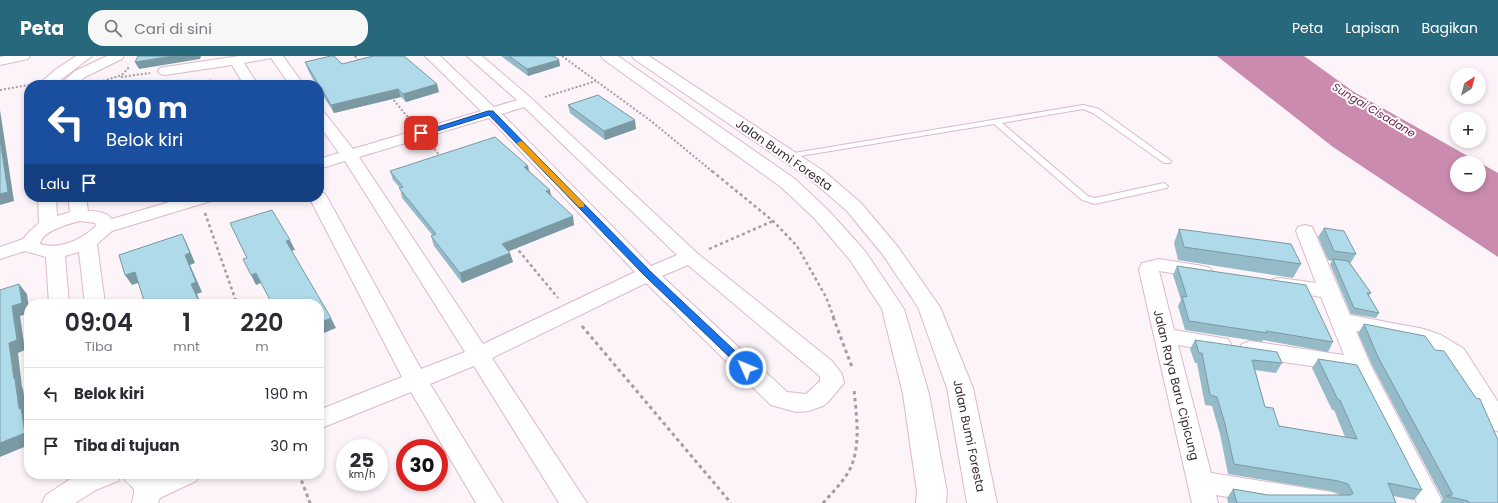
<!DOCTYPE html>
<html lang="id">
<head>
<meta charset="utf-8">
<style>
  body { margin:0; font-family:Poppins,sans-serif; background:#f7f7f7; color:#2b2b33; height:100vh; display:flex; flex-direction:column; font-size:15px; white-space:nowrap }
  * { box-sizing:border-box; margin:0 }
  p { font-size:13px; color:#7c7c81 }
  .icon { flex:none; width:22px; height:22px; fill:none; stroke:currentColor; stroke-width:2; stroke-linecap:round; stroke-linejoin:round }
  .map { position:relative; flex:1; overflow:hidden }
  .panel { position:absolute; left:24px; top:243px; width:300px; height:180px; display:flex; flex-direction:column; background:#fff; border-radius:16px; box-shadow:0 2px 6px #0003 }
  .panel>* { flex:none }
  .banner { position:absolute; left:24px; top:24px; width:300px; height:122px; border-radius:16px; box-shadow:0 2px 6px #0003; background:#1a4fa0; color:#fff; overflow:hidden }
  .needle { width:26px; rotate:36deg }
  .controls { position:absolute; left:1450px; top:12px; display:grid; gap:8px }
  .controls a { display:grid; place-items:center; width:36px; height:36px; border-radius:50%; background:#fff; box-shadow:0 2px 6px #0003; font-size:20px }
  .speed { position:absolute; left:336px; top:383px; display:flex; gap:8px; font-size:20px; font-weight:700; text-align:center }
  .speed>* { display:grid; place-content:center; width:52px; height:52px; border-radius:50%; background:#fff; box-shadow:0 2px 6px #0003; line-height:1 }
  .speed small { font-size:10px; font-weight:400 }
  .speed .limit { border:6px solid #d22; background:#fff; color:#111 }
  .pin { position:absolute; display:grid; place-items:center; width:34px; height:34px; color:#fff; margin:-17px; border-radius:8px; box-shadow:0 2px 6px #0006 }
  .me { position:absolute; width:44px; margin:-22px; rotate:314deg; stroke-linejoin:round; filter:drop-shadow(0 0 3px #0008) }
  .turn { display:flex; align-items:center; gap:14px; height:84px; padding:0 16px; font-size:18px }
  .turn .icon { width:52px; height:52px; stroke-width:2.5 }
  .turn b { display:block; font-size:28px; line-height:34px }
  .then { display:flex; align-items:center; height:38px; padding:0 16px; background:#0003; gap:8px; font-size:15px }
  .eta { display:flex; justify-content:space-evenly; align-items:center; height:68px; text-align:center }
  .eta b { font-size:24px; font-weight:600; line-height:28px }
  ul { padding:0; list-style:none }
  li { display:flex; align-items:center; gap:12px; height:52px; padding:0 16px; border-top:1px solid #e1e1e2 }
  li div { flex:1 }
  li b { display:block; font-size:15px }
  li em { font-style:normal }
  header { display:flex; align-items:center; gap:24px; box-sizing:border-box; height:56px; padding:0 20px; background:#28687c; color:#fff }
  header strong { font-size:19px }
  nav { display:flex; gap:22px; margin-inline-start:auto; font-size:14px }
  .search { width:280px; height:36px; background:#f7f7f7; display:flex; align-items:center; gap:10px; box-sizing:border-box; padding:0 14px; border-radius:16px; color:#7c7c81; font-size:15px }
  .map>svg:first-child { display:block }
  .water { fill:#ca8bae; fill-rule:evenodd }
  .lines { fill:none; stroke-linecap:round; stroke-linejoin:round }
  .service-casing { stroke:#ddb8cc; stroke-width:2 }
  .minor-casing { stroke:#ddb8cc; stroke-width:2 }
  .secondary-casing { stroke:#ddb8cc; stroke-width:2 }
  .path-far2 { stroke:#a79ca1; stroke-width:2; stroke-dasharray:2 2; stroke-linecap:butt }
  .path-far1 { stroke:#a79ca1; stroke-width:2.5; stroke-dasharray:3 3; stroke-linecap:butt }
  .path { stroke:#a79ca1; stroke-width:3; stroke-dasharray:3.5 3.5; stroke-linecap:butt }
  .service { fill:#fff; fill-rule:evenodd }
  .minor { fill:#fff; fill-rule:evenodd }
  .secondary { fill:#fff; fill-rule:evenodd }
  .wall { fill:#96bbc8 }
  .shaded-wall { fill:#7a99a3 }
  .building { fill:#afdae9; stroke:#7a99a3 }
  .route { fill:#1a73e8; stroke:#114b97 }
  .slow { fill:#f59e0b }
  .labels { text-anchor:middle; stroke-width:4; stroke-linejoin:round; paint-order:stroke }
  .far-water-label { font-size:11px; font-style:italic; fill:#6e2452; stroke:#fff }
  .street-label { font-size:12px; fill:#392b32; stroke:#fff }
</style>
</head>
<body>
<header>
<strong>Peta</strong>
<div class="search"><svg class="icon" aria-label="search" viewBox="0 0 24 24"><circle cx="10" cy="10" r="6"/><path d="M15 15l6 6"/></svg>Cari di sini</div>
<nav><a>Peta</a><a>Lapisan</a><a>Bagikan</a></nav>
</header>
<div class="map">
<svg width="1498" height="447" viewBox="0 0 1498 447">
  <rect width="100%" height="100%" fill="#fcf4f8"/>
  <path class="water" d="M1217 0H1304L1354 36 1498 117V201L1333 91ZM1457 107H1479V129H1457Z"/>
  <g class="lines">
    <g class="service-casing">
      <polygon id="service" points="1083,49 1099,53 1171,105 1170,107 1164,107 1093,57 1083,53 1002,67 1088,140 1095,142 1164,127 1168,130 1167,132 1095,148 1082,144 994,68 788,102 784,100 788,98"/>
    </g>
    <g class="minor-casing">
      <g id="minor">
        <polygon points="5,0 30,0 28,3 0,9 0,1"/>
        <polygon points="76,0 92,0 54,29 38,29 55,14"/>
        <polygon points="107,0 124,0 122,3 85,21 75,29 59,29 75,15"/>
        <polygon points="239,0 283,0 304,29 290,29 271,2 244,7 258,29 244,29 232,9 165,19 160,18 158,15 160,12 165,11"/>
        <path d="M425 0H440L494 51 517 44 467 0H482L532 43 697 197 832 305 842 318 844 327 828 346 823 350 809 355 796 356 771 349 646 227 492 302 587 447H559L474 310 430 328 503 447H476L411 336 319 373V354L402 321 309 141H319V136L324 137 327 141 421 313 465 296 345 105 319 113V103L339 97 319 69V55L324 56 353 93 481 55ZM524 51 677 199 651 210 502 58ZM489 62 635 216 483 288 359 101ZM688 209 816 317 820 321V325L806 338 787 336 662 220Z"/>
        <path d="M38 141H56L57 160 70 156 68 141H86L88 155C97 155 107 156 112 163L186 141H214L211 145 112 175 97 188 105 248H85L79 196 65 200 69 248H49L46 201 25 195 0 203V191L23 183 28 177 39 167ZM80 165 95 167 96 170C81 184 60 194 40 188 42 175 68 168 80 165Z"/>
        <polygon points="1305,169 1312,171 1314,175 1350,259 1424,273 1441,279 1464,293 1498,346 1498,375 1489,373 1448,305 1437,296 1425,289 1413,285 1356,275 1371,310 1443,447 1417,447 1350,313 1345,315 1250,301 1242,298 1239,293 1242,288 1250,285 1344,299 1321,241 1273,233 1270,228 1273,223 1280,222 1316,227 1296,175 1298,171"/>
        <polygon points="1159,203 1203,210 1210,212 1213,216 1210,220 1203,222 1159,215 1174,274 1228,283 1231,288 1228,293 1220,296 1178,289 1211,417 1331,436 1340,439 1344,447 1262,447 1216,439 1218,447 1192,447 1139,214 1142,207"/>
        <path d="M78 418H154L155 420 160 418H200L196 425 160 442 158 447H132C138 425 130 435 122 419L118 425 96 434 75 447H42L46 439Z"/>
      </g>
    </g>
    <g class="secondary-casing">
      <g id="secondary">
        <polygon points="601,0 618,0 795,123 829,155 865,195 904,253 929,338 947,436 946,447 916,447 917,436 903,338 882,253 850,204 815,163 781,131 603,3"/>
        <polygon points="632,0 649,0 825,116 861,147 898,191 940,251 973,332 997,447 967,447 947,332 918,251 883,199 847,155 811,124 634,3"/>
      </g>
    </g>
    <g class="path-far2">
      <polyline points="355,0 360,6"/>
      <polyline points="562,0 651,65 713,116"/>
      <polyline points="121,21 150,17"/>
      <polyline points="103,25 122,19 130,10"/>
      <polyline points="0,34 29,29"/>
      <polyline points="391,41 411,65"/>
      <polyline points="545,41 596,25"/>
      <polyline points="432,90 440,100"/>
    </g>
    <g class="path-far1">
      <polyline points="712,115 773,165 797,190 826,241 834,262"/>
      <polyline points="205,157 237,248"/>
      <polyline points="515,190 558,242"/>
      <polyline points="709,193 773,165"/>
    </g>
    <g class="path">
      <polyline points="833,261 852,311"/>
      <polyline points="582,270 731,447"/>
      <polyline points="299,418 310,447"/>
      <path d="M823 447C832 437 842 427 849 415 862 390 856 359 854 332"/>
    </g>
    <use href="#service" class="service"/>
    <use href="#minor" class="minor"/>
    <use href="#secondary" class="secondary"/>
  </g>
  <g class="wall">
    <polygon points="501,0 554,0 559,4 560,10 528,20"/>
    <polygon points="305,6 342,8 439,36 406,46 401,41 334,57 319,33 319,29 316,29 308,14"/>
    <polygon points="568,49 636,73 605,84 570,57"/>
    <polygon points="390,115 529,115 551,140 574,169 509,195 513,206 462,227 434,190 431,180 433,180 402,142 400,132 393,124"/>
    <polygon points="1324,172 1356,198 1350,208 1350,207 1371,237 1369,240 1379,257 1376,262 1351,258 1330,208 1332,205 1328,204 1318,181"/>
    <polygon points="1179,173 1301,208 1293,222 1178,204 1174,187"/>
    <polygon points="1177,210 1333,286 1328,296 1263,284 1262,286 1185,274 1178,250 1181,244 1173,219"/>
    <polygon points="1364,268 1498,447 1440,447 1443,443 1372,309 1358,277"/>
    <polygon points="1195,284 1282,307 1276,317 1255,314 1265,351 1279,370 1345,381 1334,354 1332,354 1312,312 1318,303 1422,434 1414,444 1393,440 1396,447 1228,447 1227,442 1233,433 1268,439 1341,439 1340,438 1331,435 1228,418 1220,378 1212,350 1205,349 1197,307 1195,307 1190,293"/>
  </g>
  <g class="shaded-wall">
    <polygon points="173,0 201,0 200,3 139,13 135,6"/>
    <polygon points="559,4 560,10 528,20 527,13"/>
    <polygon points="437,28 439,36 406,46 403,38"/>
    <polygon points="398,33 401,41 334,57 331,49"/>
    <polygon points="0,54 14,145 0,149"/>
    <polygon points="635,64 636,73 605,84 604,75"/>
    <polygon points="528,110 530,119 524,111"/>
    <polygon points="550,134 552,143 546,135"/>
    <polygon points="573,160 574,169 504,197 502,188"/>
    <polygon points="182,178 187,188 195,207 190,209 202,236 197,238 201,248 200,248 191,228 185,199"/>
    <polygon points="290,184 295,194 291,195 286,185"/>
    <polygon points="510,197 513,206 462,227 460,217"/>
    <polygon points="135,216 141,226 132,229 125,219"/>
    <polygon points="256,217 261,227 256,229 251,219"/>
    <polygon points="19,228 27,238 29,253 29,257 20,260 25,294 18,297 22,331 23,333 27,359 29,361 29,389 0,401 0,387 19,353 14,323 9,287 12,250"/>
    <polygon points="331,262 336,272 319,279 319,267"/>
  </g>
  <g class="building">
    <polygon points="138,0 173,0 135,6"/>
    <polygon points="331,0 334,0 342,8 373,0 404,0 437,28 403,38 398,33 331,49 305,6"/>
    <polygon points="509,0 554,0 559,4 527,13"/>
    <polygon points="211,24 214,29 192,29"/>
    <polygon points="139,27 140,29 132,29"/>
    <polygon points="598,39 635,64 604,75 568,49"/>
    <polygon points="495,81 528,110 524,111 550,134 546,135 573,160 502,188 510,197 460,217 431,180 436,178 399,132 403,131 390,115"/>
    <polygon points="0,83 8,136 0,138"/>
    <polygon points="272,154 290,184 286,185 331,262 319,267 319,248 272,248 256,217 251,219 243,203 247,202 230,167"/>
    <polygon points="1324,172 1344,175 1356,198 1334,195"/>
    <polygon points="1179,173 1291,188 1301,208 1184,191"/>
    <polygon points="182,178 190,197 185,199 196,226 191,228 200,248 144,248 145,248 135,216 125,219 119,199"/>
    <polygon points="1333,203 1348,205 1371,237 1367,237 1379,257 1354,252"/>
    <polygon points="1177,210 1306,229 1333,286 1266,275 1267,277 1189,265 1182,240 1187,241"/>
    <polygon points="19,228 22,247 12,250 17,284 9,287 14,323 15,323 19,353 21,352 25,377 0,387 0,234"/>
    <polygon points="1364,268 1425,280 1435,294 1444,295 1476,342 1480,343 1498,384 1498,447 1470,447 1468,445 1446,440 1452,439 1452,437 1378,301"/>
    <polygon points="1195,284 1277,296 1282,307 1252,304 1265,351 1273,352 1279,370 1357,383 1340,344 1338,344 1318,303 1357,309 1422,434 1388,427 1396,447 1237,447 1233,433 1268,439 1351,439 1353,437 1348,428 1338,425 1234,408 1225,368 1217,341 1210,339 1202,297 1199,297"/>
  </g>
  <polygon class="route" points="488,55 493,55 651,216 750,309 751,312 750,314 743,314 645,220 489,59 424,79 419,79 418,77"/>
  <polygon class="slow" points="521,85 523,86 584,148 584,151 579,151 518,89 517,87"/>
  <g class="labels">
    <g class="far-water-label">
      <text transform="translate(1374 54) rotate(31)" y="4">Sungai Cisadane</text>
    </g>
    <g class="street-label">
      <text transform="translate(784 99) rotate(35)" y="4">Jalan Bumi Foresta</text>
      <text transform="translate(1176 329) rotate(76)" y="4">Jalan Raya Baru Cipicung</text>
      <text transform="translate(969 380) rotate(78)" y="4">Jalan Bumi Foresta</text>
    </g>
  </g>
</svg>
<div class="controls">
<a><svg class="needle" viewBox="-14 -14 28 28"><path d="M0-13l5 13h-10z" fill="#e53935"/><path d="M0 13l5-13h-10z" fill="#7c7c81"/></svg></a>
<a>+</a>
<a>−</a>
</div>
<div class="speed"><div>25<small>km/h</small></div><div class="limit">30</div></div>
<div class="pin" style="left:421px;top:77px;background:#d93025"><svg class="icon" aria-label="arrive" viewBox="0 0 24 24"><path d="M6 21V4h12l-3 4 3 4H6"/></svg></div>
<svg class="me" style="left:746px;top:312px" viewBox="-20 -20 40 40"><circle r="17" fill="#1a73e8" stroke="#fff" stroke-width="3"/><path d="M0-11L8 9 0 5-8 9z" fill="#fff"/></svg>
<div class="banner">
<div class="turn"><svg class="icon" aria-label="left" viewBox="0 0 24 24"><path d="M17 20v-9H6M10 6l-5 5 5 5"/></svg><div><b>190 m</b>Belok kiri</div></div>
<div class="then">Lalu<svg class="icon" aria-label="arrive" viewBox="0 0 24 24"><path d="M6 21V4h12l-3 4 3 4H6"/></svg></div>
</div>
<section class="panel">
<div class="eta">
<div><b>09:04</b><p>Tiba</p></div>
<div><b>1</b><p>mnt</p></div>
<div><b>220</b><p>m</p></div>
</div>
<ul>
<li><svg class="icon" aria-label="left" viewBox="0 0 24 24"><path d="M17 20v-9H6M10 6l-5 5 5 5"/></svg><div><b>Belok kiri</b></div><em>190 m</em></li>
<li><svg class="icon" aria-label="arrive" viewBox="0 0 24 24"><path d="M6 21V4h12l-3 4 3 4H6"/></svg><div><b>Tiba di tujuan</b></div><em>30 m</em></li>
</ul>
</section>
</div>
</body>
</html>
